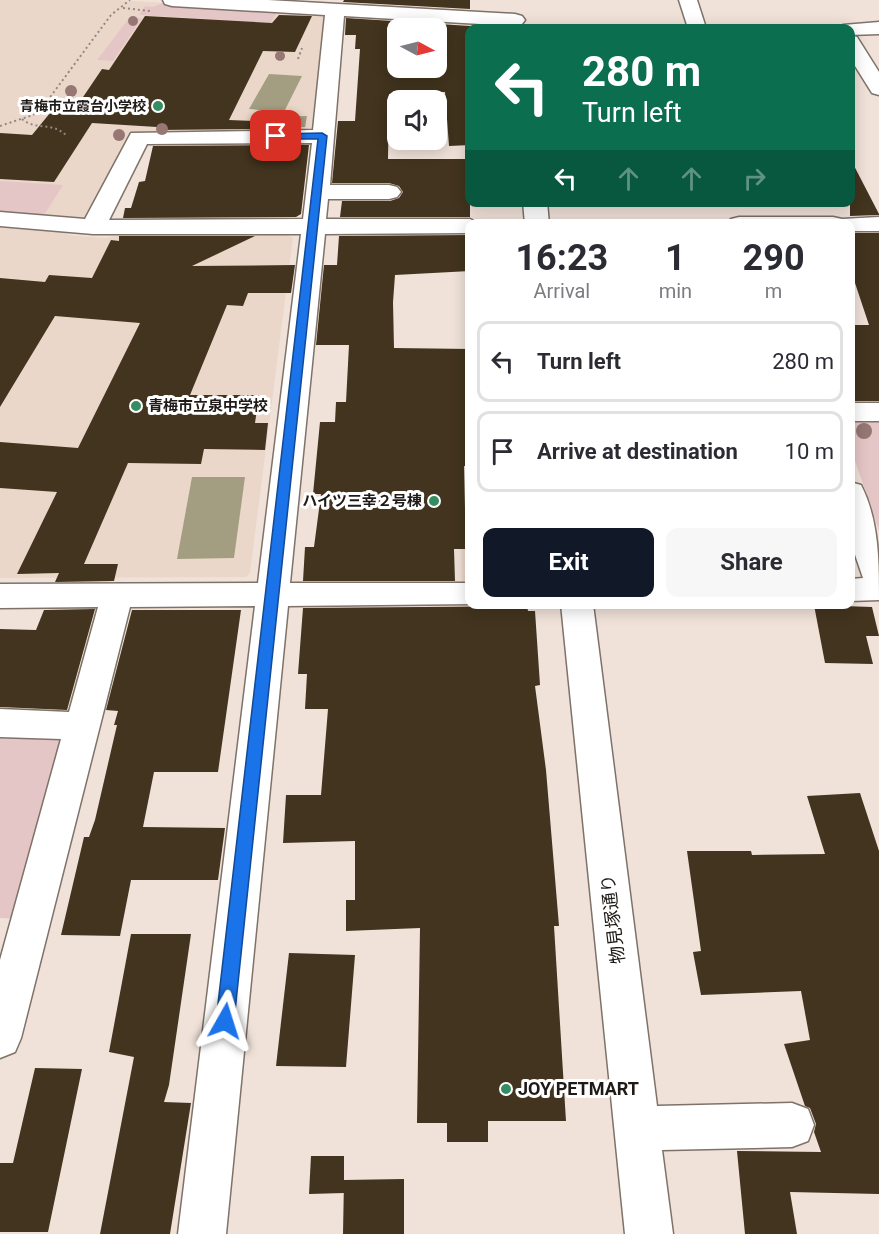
<!DOCTYPE html>
<html lang="en">
<head>
<meta charset="utf-8">
<style>
  body { margin:0; font-family:Roboto,"Noto Sans JP",sans-serif; background:#f7f7f7; color:#2b2b33; height:100vh; display:flex; flex-direction:column; font-size:22px; white-space:nowrap }
  * { box-sizing:border-box; margin:0 }
  p { font-size:20px; color:#7c7c81 }
  .icon { flex:none; width:33px; height:33px; fill:none; stroke:currentColor; stroke-width:2; stroke-linecap:round; stroke-linejoin:round }
  .map { position:relative; flex:1; overflow:hidden }
  .side { position:absolute; left:465px; top:219px; width:390px; height:390px; display:flex; flex-direction:column; background:#fff; border-radius:12px; box-shadow:0 3px 15px #0003 }
  .side>* { flex:none }
  .banner { position:absolute; left:465px; top:24px; width:390px; height:183px; border-radius:12px; box-shadow:0 3px 15px #0003; background:#0b6e4f; color:#fff; overflow:hidden }
  .needle { width:39px; rotate:97deg }
  .buttons { position:absolute; left:387px; top:18px; display:grid; gap:12px }
  .buttons a { display:grid; place-items:center; width:60px; height:60px; border-radius:12px; background:#fff; box-shadow:0 3px 15px #0003; font-size:30px }
  .pin { position:absolute; display:grid; place-items:center; width:51px; height:51px; color:#fff; margin:-26px; border-radius:12px; box-shadow:0 3px 9px #0006 }
  .me { position:absolute; width:66px; margin:-33px; rotate:6deg; stroke-linejoin:round; filter:drop-shadow(0 0 4px #0008) }
  .turn { display:flex; align-items:center; gap:21px; height:126px; padding:0 18px; font-size:27px }
  .turn .icon { width:78px; height:78px; stroke-width:2.5 }
  .turn b { display:block; font-size:42px; line-height:51px }
  .lanes { display:flex; align-items:center; height:57px; padding:0 18px; background:#0003; justify-content:center; gap:30px; direction:ltr }
  .lanes .off { opacity:.35 }
  .eta { display:flex; justify-content:space-evenly; align-items:center; height:102px; text-align:center }
  .eta b { font-size:36px; font-weight:700; line-height:42px }
  .action { display:flex; gap:12px; margin-top:auto; padding:12px 18px }
  .action a { flex:1; height:69px; border-radius:12px; background:#111827; color:#fff; font-size:24px; font-weight:700; line-height:69px; text-align:center }
  .action a+a { background:#f7f7f7; color:#2b2b33 }
  ul { padding:0; list-style:none }
  li { display:flex; align-items:center; gap:18px; height:81px; margin:0 12px 9px; padding:0 6px; border:3px solid #e1e1e2; border-radius:12px }
  li div { flex:1 }
  li b { display:block; font-size:22px }
  li em { font-style:normal }
  .map>svg:first-child { display:block }
  .built { fill:#ebd7c9 }
  .green { fill:#e5c6c6 }
  .water { fill:#a39e81 }
  .building { fill:#42341e; fill-rule:evenodd }
  .lines { fill:none; stroke-linecap:round; stroke-linejoin:round }
  .minor-casing { stroke:#7e7269; stroke-width:3 }
  .path { stroke:#928881; stroke-width:2; stroke-dasharray:2 3; stroke-linecap:butt }
  .minor { fill:#fff; fill-rule:evenodd }
  .tree { fill:#967774 }
  .route { fill:#1a73e8; stroke:#114b97; stroke-width:1.5 }
  .poi-dot { fill:#358d62; stroke:#fff; stroke-width:2 }
  .labels { text-anchor:middle; stroke-width:6; stroke-linejoin:round; paint-order:stroke }
  .far-poi-label { font-size:14px; font-weight:bold; fill:#1f1a17; stroke:#fff; text-anchor:end }
  .poi-label { font-size:15px; font-weight:bold; fill:#1f1a17; stroke:#fff; text-anchor:start }
  .near-street-label { font-size:18px; fill:#1f1a17; stroke:#fff }
  .near-poi-label { font-size:18px; font-weight:bold; fill:#1f1a17; stroke:#fff; text-anchor:start }
</style>
</head>
<body>
<div class="map">
<svg width="879" height="1234" viewBox="0 0 879 1234">
  <rect width="100%" height="100%" fill="#f0e2d9"/>
  <g class="built">
    <polygon points="0,0 117,0 322,12 327,15 314,128 306,131 132,133 88,216 79,219 0,213"/>
    <polygon points="0,225 64,230 68,235 105,238 117,236 288,235 293,238 250,573 246,577 0,578"/>
    <polygon points="469,510 469,584 462,584 461,533 469,533"/>
  </g>
  <g class="green">
    <polygon points="163,3 278,9 271,23 139,15 145,6 153,7"/>
    <polygon points="130,17 142,18 113,61 97,60"/>
    <polygon points="0,181 63,185 44,215 0,212"/>
    <polygon points="850,417 879,417 879,531 851,449"/>
    <polygon points="0,732 58,735 67,745 20,919 0,918"/>
  </g>
  <g class="water">
    <polygon points="269,74 302,76 284,112 249,109"/>
    <polygon points="307,116 305,127 269,128 270,117"/>
    <polygon points="192,477 245,477 234,558 177,559"/>
  </g>
  <g class="building">
    <polygon points="344,0 470,0 470,9 343,2"/>
    <polygon points="279,15 312,16 295,52 263,51 229,120 254,121 254,129 157,130 157,127 92,123 54,182 0,179 0,133 32,135 59,102 79,103 102,69 109,70 145,16 272,23"/>
    <path d="M346 18 470 26V145L449 146 445 92 393 91 394 94H389L388 159H470V217H340L342 201H390L399 198 403 192 399 186 389 183H332L338 121H355L360 49H355L356 35H345ZM398 28H436V68H398Z"/>
    <polygon points="309,145 301,214 296,217 123,218 125,208 131,208 139,182 145,181 153,146"/>
    <polygon points="850,158 879,214 879,215 850,216"/>
    <polygon points="850,233 879,233 879,401 850,401 850,325 869,325 850,268"/>
    <polygon points="470,235 470,271 395,275 393,302 394,348 470,349 470,466 464,466 466,549 454,549 455,581 303,581 305,547 314,547 321,494 313,494 320,422 335,422 336,402 346,402 349,345 316,345 324,265 337,265 339,236"/>
    <polygon points="119,236 255,236 192,266 295,265 291,293 248,293 243,306 227,305 190,395 259,395 255,423 268,423 265,450 204,449 201,464 128,463 84,564 118,564 114,581 55,582 59,573 17,574 57,492 0,488 0,442 78,448 140,323 55,316 0,407 0,278 45,282 49,275 92,278 111,240 119,241"/>
    <polygon points="814,605 872,607 879,636 866,636 873,664 825,663"/>
    <polygon points="527,606 528,611 535,611 540,685 535,686 546,770 559,926 554,926 566,1121 488,1121 488,1142 447,1142 447,1123 417,1123 420,928 346,931 346,900 355,900 355,841 283,843 286,795 321,795 328,709 305,709 307,674 298,674 303,608"/>
    <polygon points="95,609 67,710 0,707 0,629 36,630 44,610"/>
    <polygon points="132,610 241,610 218,772 154,772 143,827 225,828 218,880 131,880 120,936 61,935 84,837 89,837 95,820 117,725 114,725 118,711 106,710"/>
    <polygon points="860,793 879,851 879,1194 790,1192 797,1234 745,1234 737,1151 821,1152 814,1132 816,1124 810,1108 805,1106 784,1044 810,1040 801,991 701,995 693,952 701,951 687,851 751,851 752,855 825,854 807,796"/>
    <polygon points="131,934 191,934 169,1085 164,1102 191,1103 170,1234 100,1234 134,1057 109,1052"/>
    <polygon points="289,953 355,955 346,1067 276,1066"/>
    <polygon points="35,1068 82,1069 48,1232 0,1232 0,1163 13,1163"/>
    <polygon points="311,1156 344,1156 344,1193 309,1194"/>
    <polygon points="404,1179 404,1234 343,1234 344,1180"/>
  </g>
  <g class="lines">
    <g class="minor-casing">
      <g id="minor">
        <path d="M163 0H268L515 14 522 16 525 20 522 24 515 26 344 16 330 185H389L397 187 401 192 397 197 389 199H328L326 219H470L480 224H470V233L325 234 290 583H470V604H473L288 606 226 1234H178L255 606 130 607 21 1038 15 1052 0 1058V960L61 739 0 737V709L69 712 98 607 0 608V584L258 583 301 234H93L0 226V212L85 219 131 133 313 130 325 15 172 6 165 4ZM312 143 303 219 109 220 147 144Z"/>
        <polygon points="679,0 697,0 706,28 688,28"/>
        <polygon points="879,22 879,34 850,35 850,28 841,28 843,25"/>
        <polygon points="850,35 857,37 879,72 879,95 872,93 850,58"/>
        <polygon points="523,202 547,202 549,224 525,224"/>
        <polygon points="739,217 833,217 842,219 879,217 879,231 850,231 850,224 727,224 731,219"/>
        <rect x="850" y="403" width="29" height="18"/>
        <path d="M850 482 861 485C879 520 879 561 879 600L850 601V579L863 578 850 540Z"/>
        <polygon points="561,604 593,604 657,1106 792,1103 808,1109 814,1125 808,1141 792,1147 662,1150 673,1234 625,1234"/>
      </g>
    </g>
    <g class="path">
      <polyline points="123,8 150,11"/>
      <polyline points="298,59 302,48"/>
      <path d="M22 119C36 131 50 121 66 135"/>
      <polyline points="0,126 33,115 42,108 111,15 130,0"/>
    </g>
    <use href="#minor" class="minor"/>
  </g>
  <g class="tree">
    <circle cx="133" cy="21" r="5"/>
    <circle cx="280" cy="56" r="5"/>
    <circle cx="71" cy="91" r="6"/>
    <circle cx="162" cy="129" r="6"/>
    <circle cx="119" cy="135" r="6"/>
    <circle cx="864" cy="431" r="8"/>
  </g>
  <polygon class="route" points="322,133 327,136 234,1021 231,1027 225,1029 219,1027 216,1021 318,139 276,139 272,136 276,134"/>
  <g class="poi-dot">
    <circle cx="158" cy="106" r="6"/>
    <circle cx="136" cy="406" r="6"/>
    <circle cx="434" cy="501" r="6"/>
    <circle cx="506" cy="1089" r="6"/>
  </g>
  <g class="labels">
    <g class="far-poi-label">
      <text x="146" y="111">青梅市立霞台小学校</text>
    </g>
    <g class="poi-label">
      <text x="148" y="411">青梅市立泉中学校</text>
      <text x="422" y="506" text-anchor="end">ハイツ三幸２号棟</text>
    </g>
    <g class="near-street-label">
      <text transform="translate(613 919) rotate(-97)" y="6">物見塚通り</text>
    </g>
    <g class="near-poi-label">
      <text x="518" y="1095">JOY PETMART</text>
    </g>
  </g>
</svg>
<div class="buttons">
<a><svg class="needle" viewBox="-14 -14 28 28"><path d="M0-13l5 13h-10z" fill="#e53935"/><path d="M0 13l5-13h-10z" fill="#7c7c81"/></svg></a>
<a><svg class="icon" aria-label="sound" viewBox="0 0 24 24"><path d="M4 9h4l5-4v14l-5-4H4zM17 9q2 3 0 6"/></svg></a>
</div>
<div class="pin" style="left:276px;top:136px;background:#d93025"><svg class="icon" aria-label="arrive" viewBox="0 0 24 24"><path d="M6 21V4h12l-3 4 3 4H6"/></svg></div>
<svg class="me" style="left:225px;top:1021px" viewBox="-20 -20 40 40"><path d="M0-17L14 15 0 8-14 15z" fill="#1a73e8" stroke="#fff" stroke-width="4"/></svg>
<div class="banner">
<div class="turn"><svg class="icon" aria-label="left" viewBox="0 0 24 24"><path d="M17 20v-9H6M10 6l-5 5 5 5"/></svg><div><b>280 m</b>Turn left</div></div>
<div class="lanes"><svg class="icon" aria-label="left" viewBox="0 0 24 24"><path d="M17 20v-9H6M10 6l-5 5 5 5"/></svg><svg class="icon off" aria-label="ahead" viewBox="0 0 24 24"><path d="M12 20V5M6 11l6-6 6 6"/></svg><svg class="icon off" aria-label="ahead" viewBox="0 0 24 24"><path d="M12 20V5M6 11l6-6 6 6"/></svg><svg class="icon off" aria-label="right" viewBox="0 0 24 24"><path d="M7 20v-9h11M14 6l5 5-5 5"/></svg></div>
</div>
<section class="side">
<div class="eta">
<div><b>16:23</b><p>Arrival</p></div>
<div><b>1</b><p>min</p></div>
<div><b>290</b><p>m</p></div>
</div>
<ul>
<li><svg class="icon" aria-label="left" viewBox="0 0 24 24"><path d="M17 20v-9H6M10 6l-5 5 5 5"/></svg><div><b>Turn left</b></div><em>280 m</em></li>
<li><svg class="icon" aria-label="arrive" viewBox="0 0 24 24"><path d="M6 21V4h12l-3 4 3 4H6"/></svg><div><b>Arrive at destination</b></div><em>10 m</em></li>
</ul>
<div class="action"><a>Exit</a><a>Share</a></div>
</section>
</div>
</body>
</html>
